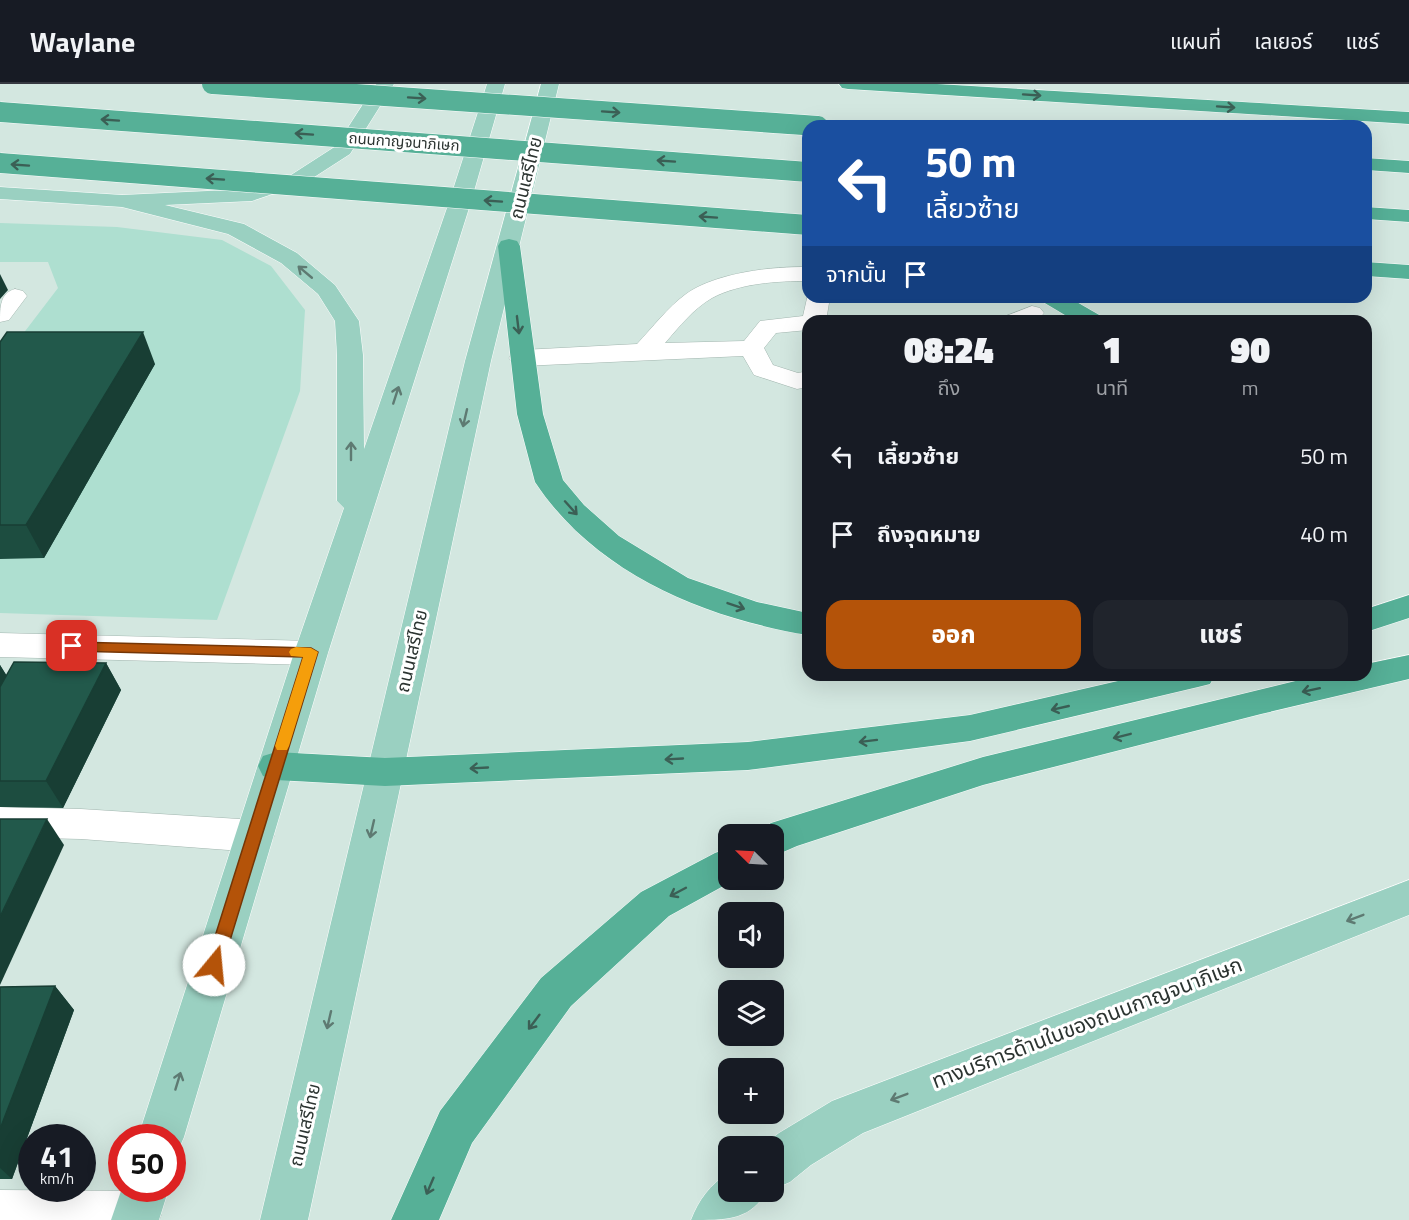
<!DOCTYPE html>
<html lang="th">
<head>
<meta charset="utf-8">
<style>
  body { margin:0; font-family:"Titillium Web","Noto Sans Thai",sans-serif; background:#20242c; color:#f1f3f6; height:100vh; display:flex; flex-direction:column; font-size:22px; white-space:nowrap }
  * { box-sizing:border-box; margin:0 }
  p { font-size:20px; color:#9ea1a6 }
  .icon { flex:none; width:33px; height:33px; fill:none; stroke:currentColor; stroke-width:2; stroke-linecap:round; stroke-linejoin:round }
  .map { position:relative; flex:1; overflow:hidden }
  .drawer { position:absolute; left:802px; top:231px; width:570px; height:366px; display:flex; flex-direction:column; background:#171b24; border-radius:18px; box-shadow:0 6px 24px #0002 }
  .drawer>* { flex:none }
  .guide { position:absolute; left:802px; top:36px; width:570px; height:183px; border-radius:18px; box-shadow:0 6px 24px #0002; background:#1a4fa0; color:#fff; overflow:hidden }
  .needle { width:39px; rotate:294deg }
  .controls { position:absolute; left:718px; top:740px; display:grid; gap:12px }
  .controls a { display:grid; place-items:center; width:66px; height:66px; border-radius:12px; background:#171b24; box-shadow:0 6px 24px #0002; font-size:30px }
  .speed { position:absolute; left:18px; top:1040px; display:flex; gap:12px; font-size:30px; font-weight:700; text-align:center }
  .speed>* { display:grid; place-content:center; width:78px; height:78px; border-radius:50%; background:#171b24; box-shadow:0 6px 24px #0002; line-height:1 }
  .speed small { font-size:15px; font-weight:400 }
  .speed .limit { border:9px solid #d22; background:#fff; color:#111 }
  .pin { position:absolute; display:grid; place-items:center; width:51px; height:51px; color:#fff; margin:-26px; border-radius:12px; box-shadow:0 3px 9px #0006 }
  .me { position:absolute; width:66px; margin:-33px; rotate:17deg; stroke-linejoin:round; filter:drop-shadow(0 0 4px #0008) }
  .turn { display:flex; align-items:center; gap:21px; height:126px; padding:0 24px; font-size:27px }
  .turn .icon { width:78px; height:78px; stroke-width:2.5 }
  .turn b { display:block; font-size:42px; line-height:51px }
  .then { display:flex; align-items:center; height:57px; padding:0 24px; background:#0003; gap:12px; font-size:22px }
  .eta { display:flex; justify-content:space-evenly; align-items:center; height:102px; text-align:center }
  .eta b { font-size:36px; font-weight:800; line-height:42px }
  .primary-button { display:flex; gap:12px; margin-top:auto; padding:12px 24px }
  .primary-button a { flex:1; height:69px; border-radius:18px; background:#b45309; color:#fff; font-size:24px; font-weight:800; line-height:69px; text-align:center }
  .primary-button a+a { background:#20242c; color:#f1f3f6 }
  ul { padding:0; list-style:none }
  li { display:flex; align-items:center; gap:18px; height:78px; padding:0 24px }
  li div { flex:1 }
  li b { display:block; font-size:22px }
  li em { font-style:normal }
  header { display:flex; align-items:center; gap:36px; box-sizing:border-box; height:84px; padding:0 30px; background:#171b24; border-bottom:2px solid #363941 }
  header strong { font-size:28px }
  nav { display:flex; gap:33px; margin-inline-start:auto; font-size:21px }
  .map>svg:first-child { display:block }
  .green { fill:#aedfd0 }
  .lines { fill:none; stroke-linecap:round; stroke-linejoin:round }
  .minor-casing { stroke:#a2b6af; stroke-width:1 }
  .major-casing { stroke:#fff; stroke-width:1 }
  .highway-casing { stroke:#fff; stroke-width:1 }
  .minor { fill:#fff; fill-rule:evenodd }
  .major { fill:#9ad0c1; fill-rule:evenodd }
  .highway { fill:#56b097; fill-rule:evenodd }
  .highway-bridge-casing { stroke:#fff; stroke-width:21; stroke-linecap:butt }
  .highway-bridge { stroke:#56b097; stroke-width:20 }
  .wall { fill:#1d4d40 }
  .shaded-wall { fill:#183e34 }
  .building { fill:#22594b; stroke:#183e34; stroke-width:1.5 }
  .oneway { stroke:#3b5f55 }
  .oneway2 { stroke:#5e7a72 }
  .route { fill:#b45309; stroke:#753606; stroke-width:1.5 }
  .slow { fill:#f59e0b }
  .labels { text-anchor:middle; stroke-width:6; stroke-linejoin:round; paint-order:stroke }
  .far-street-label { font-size:15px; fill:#2c3431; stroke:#fff }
  .street-label { font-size:18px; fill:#2c3431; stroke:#fff }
  .near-street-label { font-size:21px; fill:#2c3431; stroke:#fff }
</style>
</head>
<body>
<header>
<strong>Waylane</strong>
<nav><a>แผนที่</a><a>เลเยอร์</a><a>แชร์</a></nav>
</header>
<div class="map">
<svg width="1409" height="1136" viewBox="0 0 1409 1136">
  <rect width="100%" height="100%" fill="#d3e7e0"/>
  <polygon class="green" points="0,139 117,143 222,156 271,182 305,226 300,307 217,536 0,529 0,280 58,204 48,178 0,178"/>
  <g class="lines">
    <g class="minor-casing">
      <g id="minor">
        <path d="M808 183V197C778 197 740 199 712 214 693 225 679 243 665 259L744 257 760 237 803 232 808 210V213H830L826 237H808V246L776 249 764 264 773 281 798 289 808 287V303L797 305 754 291 743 272 522 282 513 279 509 274 513 269 522 266 637 260C653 243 667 224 686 210 715 189 773 182 808 183Z"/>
        <path d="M15 205 23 207 27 212 9 236 0 238C0 223 0 209 15 205Z"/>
        <path d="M1032 222 1040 224 1044 229C1035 241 1016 237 1003 237L1006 232Z"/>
        <polygon points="0,549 311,557 323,561 328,569 323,577 311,581 0,573"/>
        <polygon points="0,723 81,725 255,736 268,741 274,752 268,763 255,768 81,755 0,753"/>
        <polygon points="0,1106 137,1107 154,1114 161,1131 159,1136 0,1136"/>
      </g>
    </g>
    <g class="major-casing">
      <g id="major">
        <polygon points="376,0 394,0 350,70 305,99 252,117 165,121 244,140 297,169 335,201 359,237 363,271 364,365 448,121 487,0 505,0 470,121 328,569 184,1053 177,1069 172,1071 172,1053 138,1053 294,569 344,424 337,417 337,271 335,237 318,210 281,179 228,150 122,123 0,115 0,103 122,111 250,105 291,91 336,62"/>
        <polygon points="541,0 559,0 491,277 308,1136 260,1136 465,277"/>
        <polygon points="1409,796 1409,831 863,1049 811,1081 790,1098 774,1105 774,1062 762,1062 779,1049 832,1017"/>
        <path d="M729 1089V1107H767C750 1136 728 1136 691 1136 699 1116 710 1100 729 1089Z"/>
        <polygon points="122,1104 169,1104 159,1136 111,1136"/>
      </g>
    </g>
    <g class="highway-casing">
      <g id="highway">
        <polygon points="839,0 937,0 1409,28 1409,40 848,5 842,4"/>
        <polygon points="1366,74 1409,77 1409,89 1366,86"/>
        <polygon points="1366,123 1409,126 1409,138 1366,135"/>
        <path d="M509 155 517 157 520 162 543 330 563 396 584 421 619 452 688 494 757 518 808 529V551C704 534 595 489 535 398L517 330 498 162 501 157Z"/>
        <polygon points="1366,178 1409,181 1409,195 1366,192"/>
        <polygon points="1039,213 1068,213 1101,232 1104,237 1075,237 1043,218"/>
        <polygon points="1409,511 1409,534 1366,548 1366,525"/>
        <polygon points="1409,571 1409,595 1261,630 983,701 797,762 774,772 774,750 758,750 761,745 771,739 983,673 1320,591 1366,591 1366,580"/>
        <polygon points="1144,591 1215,591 1210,600 1198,603 970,657 748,686 385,702 276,696 263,692 258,682 263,672 276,668 385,674 748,658 970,631"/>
        <polygon points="729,764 729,795 736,795 669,832 571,922 472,1059 439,1136 391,1136 440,1027 541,894 641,808 715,769"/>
      </g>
    </g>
    <use href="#minor" class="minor"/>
    <use href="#major" class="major"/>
    <use href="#highway" class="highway"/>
    <g class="highway-bridge-casing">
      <g id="highway-bridge">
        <polyline points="212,0 818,42"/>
        <polyline points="0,28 808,88"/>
        <polyline points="0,79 808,141"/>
      </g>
    </g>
    <use href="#highway-bridge" class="highway-bridge"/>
  </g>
  <g class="wall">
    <polygon points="0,258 155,280 44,474 0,475"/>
    <polygon points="106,579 121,606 63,724 0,723 0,581 6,591"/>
    <polygon points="55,902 74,926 12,1095 0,1095 0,903"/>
  </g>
  <g class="shaded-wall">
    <polygon points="0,190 8,206 0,215"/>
    <polygon points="143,248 155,280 44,474 26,441"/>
    <polygon points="106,579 121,606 63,724 46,697"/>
    <polygon points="0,581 14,603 0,628"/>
    <polygon points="47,735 64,761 0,901 0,833"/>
    <polygon points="55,902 74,926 12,1095 0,1084 0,1045"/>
  </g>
  <g class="building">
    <polygon points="7,248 143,248 26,441 0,441 0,258"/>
    <polygon points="14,578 106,579 46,697 0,697 0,603"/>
    <polygon points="0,735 47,735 0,833"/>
    <polygon points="55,902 0,1045 0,903"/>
  </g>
  <defs><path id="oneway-shaft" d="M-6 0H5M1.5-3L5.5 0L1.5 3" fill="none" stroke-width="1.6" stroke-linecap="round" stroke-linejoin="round" transform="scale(1.5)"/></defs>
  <g class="oneway">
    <use href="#oneway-shaft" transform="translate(1032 11) rotate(4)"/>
    <use href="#oneway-shaft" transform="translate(417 14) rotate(4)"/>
    <use href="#oneway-shaft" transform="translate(1226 23) rotate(4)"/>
    <use href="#oneway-shaft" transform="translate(611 28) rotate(4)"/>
    <use href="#oneway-shaft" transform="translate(110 36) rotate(-176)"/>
    <use href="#oneway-shaft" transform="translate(304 50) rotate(-176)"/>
    <use href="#oneway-shaft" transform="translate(666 77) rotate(-176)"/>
    <use href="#oneway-shaft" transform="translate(20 81) rotate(-176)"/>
    <use href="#oneway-shaft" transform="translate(215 95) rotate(-176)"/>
    <use href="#oneway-shaft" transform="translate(493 117) rotate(-176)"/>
    <use href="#oneway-shaft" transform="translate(708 133) rotate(-176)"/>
    <use href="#oneway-shaft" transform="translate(518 241) rotate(83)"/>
    <use href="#oneway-shaft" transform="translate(571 424) rotate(48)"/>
    <use href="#oneway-shaft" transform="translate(736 522) rotate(19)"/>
    <use href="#oneway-shaft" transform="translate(1311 606) rotate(168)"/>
    <use href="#oneway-shaft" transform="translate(1060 624) rotate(167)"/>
    <use href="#oneway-shaft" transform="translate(1122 652) rotate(166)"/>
    <use href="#oneway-shaft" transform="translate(868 657) rotate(173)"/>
    <use href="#oneway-shaft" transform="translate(674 675) rotate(177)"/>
    <use href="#oneway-shaft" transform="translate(479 684) rotate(177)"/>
    <use href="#oneway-shaft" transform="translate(678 808) rotate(152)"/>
    <use href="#oneway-shaft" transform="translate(534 938) rotate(127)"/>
    <use href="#oneway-shaft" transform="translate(430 1102) rotate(113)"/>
  </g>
  <g class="oneway2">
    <use href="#oneway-shaft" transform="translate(305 188) rotate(-140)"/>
    <use href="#oneway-shaft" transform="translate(396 311) rotate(-72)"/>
    <use href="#oneway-shaft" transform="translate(465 334) rotate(103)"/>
    <use href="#oneway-shaft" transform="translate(351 367) rotate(-90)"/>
    <use href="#oneway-shaft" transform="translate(372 745) rotate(103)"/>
    <use href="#oneway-shaft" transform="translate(1355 834) rotate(159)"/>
    <use href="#oneway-shaft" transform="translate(329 936) rotate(103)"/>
    <use href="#oneway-shaft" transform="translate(178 997) rotate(-73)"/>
    <use href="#oneway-shaft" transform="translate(899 1013) rotate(159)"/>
  </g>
  <polygon class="route" points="72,558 311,564 318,568 221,886 214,888 208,886 206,881 303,573 72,567 65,562"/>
  <polygon class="slow" points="296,563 311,564 318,568 289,662 287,666 277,666 275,662 303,573 291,572 289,568 291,565"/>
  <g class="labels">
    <g class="far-street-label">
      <text transform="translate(404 58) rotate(4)" y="5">ถนนกาญจนาภิเษก</text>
    </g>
    <g class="street-label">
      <text transform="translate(526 94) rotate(-76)" y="6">ถนนเสรีไทย</text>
      <text transform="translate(412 567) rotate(-77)" y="6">ถนนเสรีไทย</text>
      <text transform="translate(305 1041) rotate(-77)" y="6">ถนนเสรีไทย</text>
    </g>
    <g class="near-street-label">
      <text transform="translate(1087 939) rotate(-21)" y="7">ทางบริการด้านในของถนนกาญจนาภิเษก</text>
    </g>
  </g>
</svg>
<div class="controls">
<a><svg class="needle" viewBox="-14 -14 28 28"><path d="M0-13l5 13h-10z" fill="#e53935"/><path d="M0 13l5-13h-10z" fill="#9ea1a6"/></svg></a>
<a><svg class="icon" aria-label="sound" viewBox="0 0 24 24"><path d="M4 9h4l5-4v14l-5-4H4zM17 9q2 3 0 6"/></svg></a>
<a><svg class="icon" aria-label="layers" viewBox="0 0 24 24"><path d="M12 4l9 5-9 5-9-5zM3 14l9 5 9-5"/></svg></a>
<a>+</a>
<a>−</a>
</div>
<div class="speed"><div>41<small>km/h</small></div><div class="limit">50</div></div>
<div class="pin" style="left:72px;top:562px;background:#d93025"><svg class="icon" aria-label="arrive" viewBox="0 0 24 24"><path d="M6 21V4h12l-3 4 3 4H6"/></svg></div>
<svg class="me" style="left:214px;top:881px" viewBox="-20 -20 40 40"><circle r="19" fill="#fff"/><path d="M0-13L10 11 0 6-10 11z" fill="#b45309"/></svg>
<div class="guide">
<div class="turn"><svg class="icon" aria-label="left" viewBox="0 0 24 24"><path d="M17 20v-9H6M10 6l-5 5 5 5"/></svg><div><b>50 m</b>เลี้ยวซ้าย</div></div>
<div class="then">จากนั้น<svg class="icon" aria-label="arrive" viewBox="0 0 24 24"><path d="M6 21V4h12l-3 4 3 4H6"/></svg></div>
</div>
<section class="drawer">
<div class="eta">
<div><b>08:24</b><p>ถึง</p></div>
<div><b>1</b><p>นาที</p></div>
<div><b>90</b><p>m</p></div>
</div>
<ul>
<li><svg class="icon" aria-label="left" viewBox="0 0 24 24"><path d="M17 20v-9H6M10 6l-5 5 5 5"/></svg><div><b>เลี้ยวซ้าย</b></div><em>50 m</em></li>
<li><svg class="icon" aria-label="arrive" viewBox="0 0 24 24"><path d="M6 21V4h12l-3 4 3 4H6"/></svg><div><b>ถึงจุดหมาย</b></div><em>40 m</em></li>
</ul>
<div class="primary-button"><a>ออก</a><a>แชร์</a></div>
</section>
</div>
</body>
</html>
